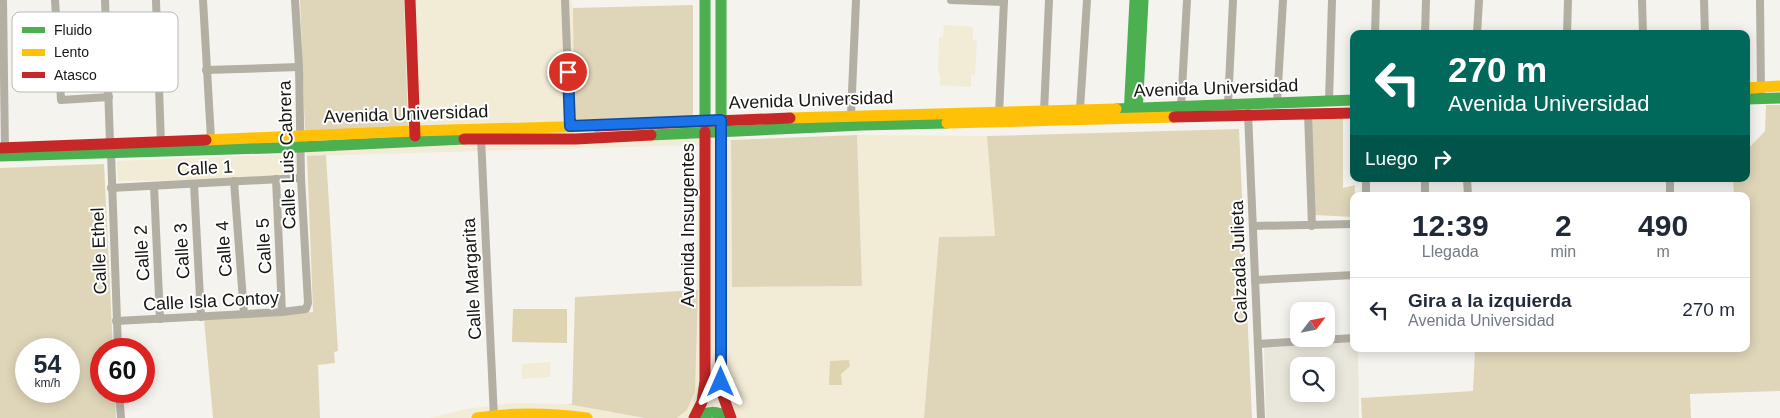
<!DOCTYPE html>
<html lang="es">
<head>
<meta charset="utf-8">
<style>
  body { margin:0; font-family:Helvetica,sans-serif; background:#f2f2f3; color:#1f2937; height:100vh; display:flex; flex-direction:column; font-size:19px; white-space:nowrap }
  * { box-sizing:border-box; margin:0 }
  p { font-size:16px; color:#747a83 }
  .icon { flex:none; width:28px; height:28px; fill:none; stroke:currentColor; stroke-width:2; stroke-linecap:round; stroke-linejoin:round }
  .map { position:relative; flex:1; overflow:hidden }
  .side { position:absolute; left:1350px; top:192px; width:400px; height:160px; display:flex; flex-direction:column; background:#fff; border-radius:10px; box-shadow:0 2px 12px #0003 }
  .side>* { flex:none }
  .guide { position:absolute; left:1350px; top:30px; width:400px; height:152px; border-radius:10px; box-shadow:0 2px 12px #0003; background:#00695c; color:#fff; overflow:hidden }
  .needle { width:32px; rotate:58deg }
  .tools { position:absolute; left:1290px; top:302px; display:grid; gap:10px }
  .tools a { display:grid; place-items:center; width:45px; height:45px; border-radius:10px; background:#fff; box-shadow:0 2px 12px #0003; font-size:25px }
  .speed { position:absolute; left:15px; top:338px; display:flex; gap:10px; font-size:25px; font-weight:700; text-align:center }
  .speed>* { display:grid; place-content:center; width:65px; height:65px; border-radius:50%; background:#fff; box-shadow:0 2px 12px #0003; line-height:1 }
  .speed small { font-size:12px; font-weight:400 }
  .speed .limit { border:8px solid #d22; background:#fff; color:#111 }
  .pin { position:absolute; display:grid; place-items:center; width:42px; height:42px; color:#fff; margin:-21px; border:2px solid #fff; border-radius:50%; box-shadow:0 1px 5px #0007 }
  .me { position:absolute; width:55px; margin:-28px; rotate:0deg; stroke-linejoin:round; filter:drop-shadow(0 0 4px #0008) }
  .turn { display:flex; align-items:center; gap:18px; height:105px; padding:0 15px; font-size:22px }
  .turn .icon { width:65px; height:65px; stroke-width:2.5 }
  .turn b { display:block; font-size:35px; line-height:42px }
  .then { display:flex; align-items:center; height:48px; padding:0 15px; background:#0003; gap:10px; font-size:19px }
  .eta { display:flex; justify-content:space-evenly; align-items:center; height:85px; text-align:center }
  .eta b { font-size:30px; font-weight:700; line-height:35px }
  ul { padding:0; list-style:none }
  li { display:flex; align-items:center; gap:15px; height:65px; padding:0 15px; border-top:1px solid #e0e1e3 }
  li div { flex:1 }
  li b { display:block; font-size:19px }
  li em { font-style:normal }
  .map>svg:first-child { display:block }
  .built { fill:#e9e6db; fill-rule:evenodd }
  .green { fill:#f2ebd6 }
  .forest { fill:#dfd6b9; fill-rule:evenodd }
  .water { fill:#ded4b0 }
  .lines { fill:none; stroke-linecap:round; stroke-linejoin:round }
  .street { stroke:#b3afa3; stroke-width:8 }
  .fast { stroke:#4caf50; stroke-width:11 }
  .slow { stroke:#ffc107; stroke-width:11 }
  .jam { stroke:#c62828; stroke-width:11 }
  .route-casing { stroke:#114b97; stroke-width:12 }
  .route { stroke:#1a73e8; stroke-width:9 }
  .labels { text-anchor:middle; stroke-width:4; stroke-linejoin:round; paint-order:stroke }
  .street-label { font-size:18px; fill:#171612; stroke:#fff }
  .key { fill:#fff; stroke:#b9b9b8; stroke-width:1 }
  .key-label { font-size:14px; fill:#171612 }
</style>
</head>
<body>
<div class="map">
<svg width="1780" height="418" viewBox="0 0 1780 418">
  <rect width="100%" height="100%" fill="#f4f3ee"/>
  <path class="built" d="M1354 342V349H1358L1359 418H1266L1264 348ZM1299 366H1326V394H1299Z"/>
  <g class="green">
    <polygon points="404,0 571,0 573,8 574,120 693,116 731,140 732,287 862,286 857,135 994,136 987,136 995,236 939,237 924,418 677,418 687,410 695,391 699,145 307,156 305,132 408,129"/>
    <polygon points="944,25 973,27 973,40 977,41 975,75 971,75 971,87 940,85 940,74 938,73 939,37 943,37"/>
    <polygon points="297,154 298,175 208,180 118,181 117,161"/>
    <polygon points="550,362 550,377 522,379 522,364"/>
    <polygon points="512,403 567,404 645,418 430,418 466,409"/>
  </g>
  <g class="forest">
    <polygon points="300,0 404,0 408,129 305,132"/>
    <polygon points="693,5 693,116 574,120 573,8"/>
    <polygon points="1766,105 1780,105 1780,391 1690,394 1691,418 1362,418 1361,398 1473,391 1475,349 1746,349 1746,196 1734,196 1733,179 1746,179 1746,151 1765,131"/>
    <polygon points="1311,115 1343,116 1343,188 1355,185 1354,217 1314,215"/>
    <polygon points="1239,129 1252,418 924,418 939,237 995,236 987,136"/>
    <polygon points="857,135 862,286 732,287 731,140"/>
    <polygon points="326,155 338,351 334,352 335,363 318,365 320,418 213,418 204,319 313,312 307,156"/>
    <path d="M104 164 113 349H101V391H115L116 418H0V168ZM26 349H69V391H26Z"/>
    <polygon points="698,290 695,391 687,410 677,418 645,418 567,404 572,404 575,297"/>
  </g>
  <g class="water">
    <polygon points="513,309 567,309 567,343 512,342"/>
    <polygon points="849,360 850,366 841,374 842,385 829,385 830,361"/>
  </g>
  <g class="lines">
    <g class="street">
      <polyline points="3,0 5,150"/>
      <polyline points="55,0 61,100 109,97"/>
      <polyline points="105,0 110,143"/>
      <polyline points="156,0 161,145"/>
      <polyline points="203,0 211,139"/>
      <polyline points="565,0 570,127"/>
      <polyline points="951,0 1004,2"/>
      <polyline points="1642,0 1643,34"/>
      <polyline points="1704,0 1705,34"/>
      <polyline points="1760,0 1761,91"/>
      <polyline points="1375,34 1376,0"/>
      <polyline points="1425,34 1426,0"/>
      <polyline points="1477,34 1479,0"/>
      <polyline points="1567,34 1568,0"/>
      <polyline points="206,70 299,67"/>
      <polyline points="1329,101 1332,0"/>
      <polyline points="1277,102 1283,0"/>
      <polyline points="1228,105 1233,0"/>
      <polyline points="1181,107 1187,0"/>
      <polyline points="1080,109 1087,0"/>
      <polyline points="1044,112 1049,0"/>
      <polyline points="1248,113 1261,418"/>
      <polyline points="1308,113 1312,226"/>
      <polyline points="851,115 856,0"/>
      <polyline points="999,115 1004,0"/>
      <polyline points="481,138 494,418"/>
      <polyline points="111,152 118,349"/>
      <polyline points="276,179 282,312"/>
      <polyline points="1366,179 1366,196"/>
      <polyline points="1425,179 1425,196"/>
      <polyline points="1467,179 1468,196"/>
      <polyline points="1670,179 1670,196"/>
      <polyline points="234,181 244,314"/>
      <polyline points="194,184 201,317"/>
      <polyline points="154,186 160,319"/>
      <polyline points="111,188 301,178"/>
      <polyline points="1253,226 1354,224"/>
      <polyline points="1255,280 1354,275"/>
      <polyline points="116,321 282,312 306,309 308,303 301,178 299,67 295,0"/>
      <polyline points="1258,344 1354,338"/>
      <polyline points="119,391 121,418"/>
    </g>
    <g class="fast">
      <polyline points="705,0 705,132"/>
      <polyline points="721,0 721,242"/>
      <polyline points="1746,99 1780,98"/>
      <polyline points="1116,109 1354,100"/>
      <polyline points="1137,114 1143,0"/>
      <polyline points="1129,116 1135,0"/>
      <polyline points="651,135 862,125 947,123"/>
      <polyline points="0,156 300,147 464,139"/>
      <path d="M695 418C707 411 717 410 729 418"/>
    </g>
    <g class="slow">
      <polyline points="1746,88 1780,86"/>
      <polyline points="790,118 1116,109"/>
      <polyline points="947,123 1174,117"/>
      <polyline points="206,140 414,131 596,126"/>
      <path d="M477 418C514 412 550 413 587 418"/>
    </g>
    <g class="jam">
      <polyline points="410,0 415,136"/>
      <polyline points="1174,117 1354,113"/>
      <polyline points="596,126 790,118"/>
      <polyline points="464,139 576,139 651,135"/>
      <polyline points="0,148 206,140"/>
      <polyline points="721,242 721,382 722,393 731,418"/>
      <polyline points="694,418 702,402 705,381 705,132"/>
    </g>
  </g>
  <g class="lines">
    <g class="route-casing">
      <polyline id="route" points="568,72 570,126 721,120 721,382"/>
    </g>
    <use href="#route" class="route"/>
  </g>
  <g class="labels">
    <g class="street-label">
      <text transform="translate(1216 88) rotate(-2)" y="6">Avenida Universidad</text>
      <text transform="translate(811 100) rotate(-2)" y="6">Avenida Universidad</text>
      <text transform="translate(406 114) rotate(-2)" y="6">Avenida Universidad</text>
      <text transform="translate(287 155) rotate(-92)" y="6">Calle Luis Cabrera</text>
      <text transform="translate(205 168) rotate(-3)" y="6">Calle 1</text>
      <text transform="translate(688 225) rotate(-90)" y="6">Avenida Insurgentes</text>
      <text transform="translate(264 246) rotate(-93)" y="6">Calle 5</text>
      <text transform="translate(224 249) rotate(-94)" y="6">Calle 4</text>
      <text transform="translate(99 251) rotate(-92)" y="6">Calle Ethel</text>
      <text transform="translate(182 251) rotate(-93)" y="6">Calle 3</text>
      <text transform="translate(142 253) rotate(-93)" y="6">Calle 2</text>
      <text transform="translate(1239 262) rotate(-92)" y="6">Calzada Julieta</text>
      <text transform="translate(472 279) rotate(-93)" y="6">Calle Margarita</text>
      <text transform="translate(211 301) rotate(-3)" y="6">Calle Isla Contoy</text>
    </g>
  </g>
  <rect x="12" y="12" width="166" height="80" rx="8" class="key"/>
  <rect x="22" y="27" width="23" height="6" fill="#4caf50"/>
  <rect x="22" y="49" width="23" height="7" fill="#ffc107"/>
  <rect x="22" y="72" width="23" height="6" fill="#c62828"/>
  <g class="key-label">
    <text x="54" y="35">Fluido</text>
    <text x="54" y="57">Lento</text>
    <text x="54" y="80">Atasco</text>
  </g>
</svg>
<div class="tools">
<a><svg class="needle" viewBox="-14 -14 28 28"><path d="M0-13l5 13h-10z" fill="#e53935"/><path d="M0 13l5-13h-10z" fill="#747a83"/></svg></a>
<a><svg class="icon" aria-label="search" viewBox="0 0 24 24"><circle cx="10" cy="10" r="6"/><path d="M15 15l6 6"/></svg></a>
</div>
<div class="speed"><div>54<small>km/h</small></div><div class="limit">60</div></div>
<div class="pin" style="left:568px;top:72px;background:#d93025"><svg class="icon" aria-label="arrive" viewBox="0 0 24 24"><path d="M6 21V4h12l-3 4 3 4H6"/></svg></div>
<svg class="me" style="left:721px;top:382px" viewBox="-20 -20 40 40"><path d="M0-17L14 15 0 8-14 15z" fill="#1a73e8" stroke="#fff" stroke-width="4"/></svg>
<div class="guide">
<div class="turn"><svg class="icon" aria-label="left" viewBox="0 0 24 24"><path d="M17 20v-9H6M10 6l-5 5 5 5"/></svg><div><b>270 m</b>Avenida Universidad</div></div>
<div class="then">Luego<svg class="icon" aria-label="right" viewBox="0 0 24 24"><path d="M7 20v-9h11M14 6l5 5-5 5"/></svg></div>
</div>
<section class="side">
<div class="eta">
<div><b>12:39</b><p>Llegada</p></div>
<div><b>2</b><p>min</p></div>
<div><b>490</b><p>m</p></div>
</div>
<ul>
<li><svg class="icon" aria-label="left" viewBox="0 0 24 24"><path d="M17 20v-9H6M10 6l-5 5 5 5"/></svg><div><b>Gira a la izquierda</b><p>Avenida Universidad</p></div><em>270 m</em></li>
</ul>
</section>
</div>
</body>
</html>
